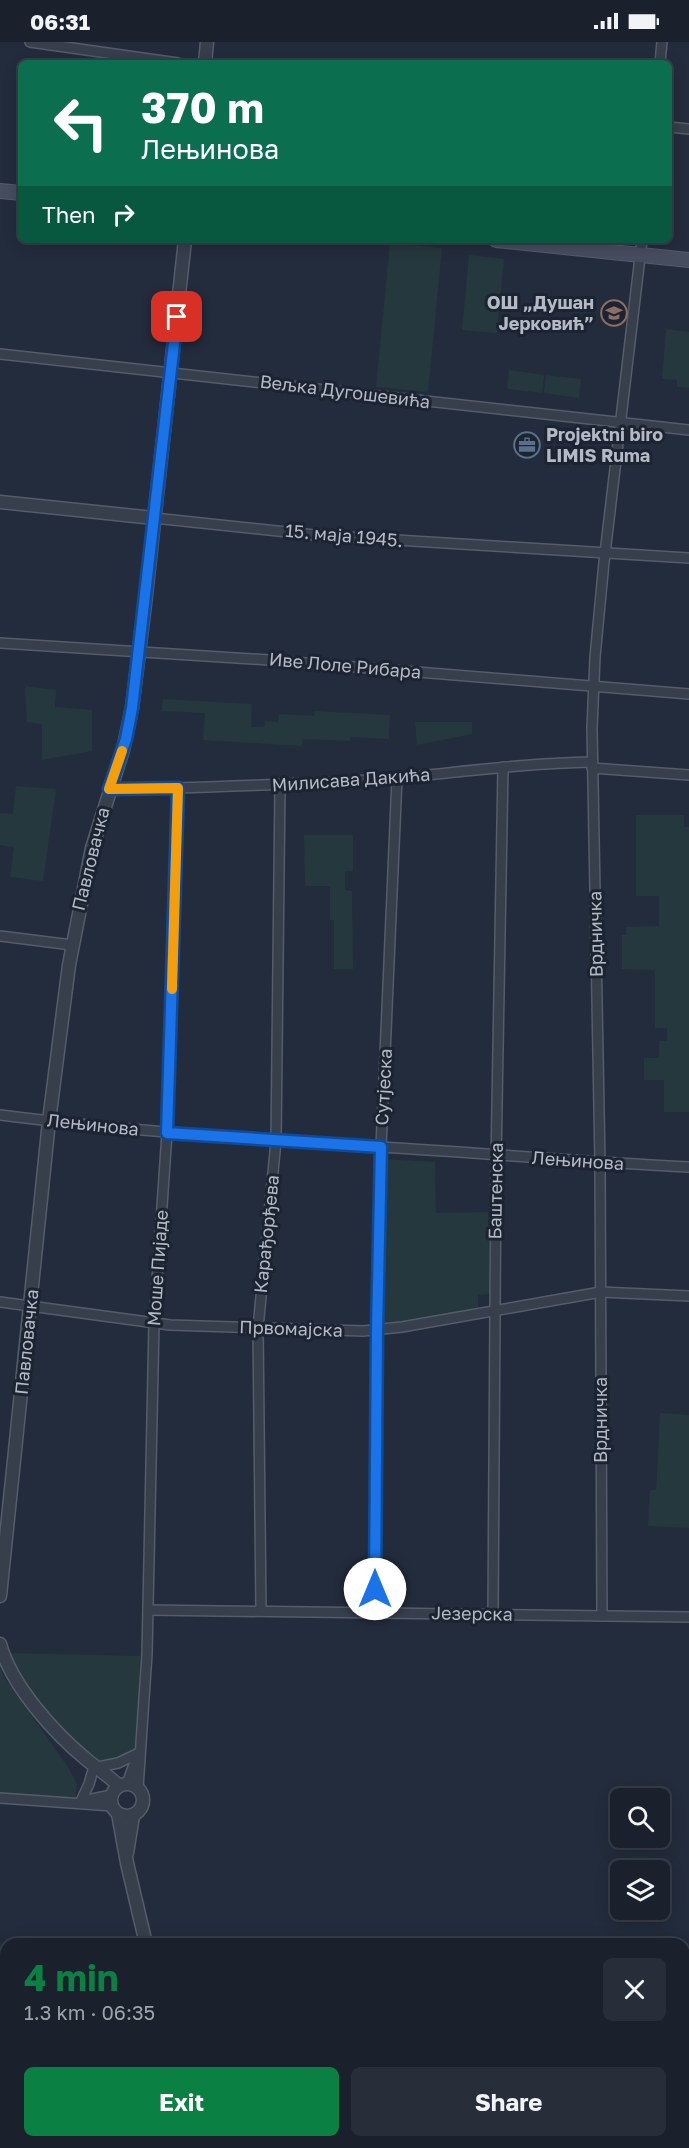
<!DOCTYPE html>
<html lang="en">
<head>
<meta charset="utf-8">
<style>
  body { margin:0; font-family:"Golos Text",sans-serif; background:#272e39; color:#f1f3f6; height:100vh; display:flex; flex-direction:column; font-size:22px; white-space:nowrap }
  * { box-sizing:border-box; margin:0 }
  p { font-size:20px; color:#9fa3aa }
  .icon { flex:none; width:33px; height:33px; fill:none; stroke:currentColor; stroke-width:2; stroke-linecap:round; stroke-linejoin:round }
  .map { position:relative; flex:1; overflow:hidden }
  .details { position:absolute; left:0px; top:1896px; width:690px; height:210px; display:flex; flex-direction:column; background:#1a212d; border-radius:18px 18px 0 0; box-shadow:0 3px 15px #0003,0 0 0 2px #383e49 }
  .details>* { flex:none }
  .guide { position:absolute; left:18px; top:18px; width:654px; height:183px; border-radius:9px; box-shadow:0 3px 15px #0003,0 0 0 2px #383e49; background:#0b6e4f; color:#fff; overflow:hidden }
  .buttons { position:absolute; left:610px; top:1746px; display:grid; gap:12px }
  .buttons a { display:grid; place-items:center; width:60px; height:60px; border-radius:9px; background:#1a212d; box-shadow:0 3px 15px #0003,0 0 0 2px #383e49; font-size:30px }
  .pin { position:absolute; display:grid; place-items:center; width:51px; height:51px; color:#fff; margin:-26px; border-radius:12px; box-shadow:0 3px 9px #0006 }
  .me { position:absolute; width:66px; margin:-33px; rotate:0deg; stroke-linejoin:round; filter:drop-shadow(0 0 4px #0008) }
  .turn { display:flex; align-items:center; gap:21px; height:126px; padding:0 24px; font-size:27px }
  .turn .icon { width:78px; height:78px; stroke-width:2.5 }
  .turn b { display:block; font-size:42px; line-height:51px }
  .then { display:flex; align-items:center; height:57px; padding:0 24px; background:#0003; gap:12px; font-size:22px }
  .round { display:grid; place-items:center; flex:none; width:63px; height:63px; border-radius:9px; background:#272e39 }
  .headline { display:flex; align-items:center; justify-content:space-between; height:102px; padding:0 24px }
  h1 { font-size:36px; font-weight:700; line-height:45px; color:#0b8043 }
  .button { display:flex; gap:12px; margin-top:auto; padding:12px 24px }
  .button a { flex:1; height:69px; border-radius:9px; background:#0b8043; color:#fff; font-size:24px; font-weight:700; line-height:69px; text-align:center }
  .button a+a { background:#272e39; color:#f1f3f6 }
  .status { display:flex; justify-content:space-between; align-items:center; height:42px; padding:0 30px; background:#1a212d; direction:ltr }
  .status svg { height:16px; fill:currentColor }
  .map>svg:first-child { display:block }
  .green { fill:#25383d }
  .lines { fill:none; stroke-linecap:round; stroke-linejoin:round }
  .minor-casing { stroke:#555c6a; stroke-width:12 }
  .tertiary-casing { stroke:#555c6a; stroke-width:15 }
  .secondary-casing { stroke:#555c6a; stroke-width:16 }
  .minor { stroke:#373e4c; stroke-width:9 }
  .tertiary { stroke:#373e4c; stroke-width:12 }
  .secondary { stroke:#454d5f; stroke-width:14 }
  .route-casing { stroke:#114b97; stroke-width:15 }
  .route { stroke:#1a73e8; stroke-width:10 }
  .slow { stroke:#f59e0b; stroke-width:10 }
  .labels { text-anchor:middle; stroke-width:6; stroke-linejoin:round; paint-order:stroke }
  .poi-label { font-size:18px; font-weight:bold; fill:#b3b9c7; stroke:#1c2331; text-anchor:end }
  .street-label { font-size:18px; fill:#b3b9c7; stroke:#1c2331 }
</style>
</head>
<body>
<div class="status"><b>06:31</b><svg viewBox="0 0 49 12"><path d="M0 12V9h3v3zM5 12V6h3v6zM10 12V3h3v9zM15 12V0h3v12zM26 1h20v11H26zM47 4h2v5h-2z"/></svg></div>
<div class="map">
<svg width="689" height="2106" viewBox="0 0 689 2106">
  <rect width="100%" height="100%" fill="#232c3c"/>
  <g class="green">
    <polygon points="390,201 442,206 428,350 376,345"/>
    <polygon points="469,213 504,217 497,291 462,288"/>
    <polygon points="666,287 689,290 689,346 677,345 677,338 662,337"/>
    <polygon points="509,328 544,333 542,351 507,347"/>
    <polygon points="546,333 581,337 579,356 544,351"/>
    <polygon points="25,644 56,648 55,665 92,668 92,709 42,718 42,682 27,680"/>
    <polygon points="163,657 252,662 251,685 264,685 265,679 278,680 279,672 314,674 315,669 390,673 389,697 350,695 350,699 303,697 302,704 203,698 205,671 162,669"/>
    <polygon points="415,680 472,680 472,692 417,703"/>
    <polygon points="16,744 56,747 43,839 10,835 14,805 0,803 0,771 13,772"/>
    <polygon points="636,773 684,773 684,785 689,785 689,1070 664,1070 664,1038 644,1038 644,1016 659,1016 659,999 667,999 667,986 655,986 655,928 622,927 622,893 626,893 626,885 659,884 659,854 636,854"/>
    <polygon points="304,793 353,793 353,829 345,829 345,848 352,849 353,927 334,927 334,878 330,878 330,844 305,844"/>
    <polygon points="384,1117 435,1120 436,1171 488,1170 490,1252 478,1253 478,1269 383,1285"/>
    <polygon points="660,1371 689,1373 689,1486 648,1484 650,1448 656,1448"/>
    <path d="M8 1611 140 1614 137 1701C130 1711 118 1723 104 1720 72 1712 21 1640 8 1611Z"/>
    <polygon points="0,1625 4,1635 68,1725 77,1742 75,1756 0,1753"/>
  </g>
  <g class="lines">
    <g class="minor-casing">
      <g id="minor">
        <polyline points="30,0 178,21"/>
        <polyline points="660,21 662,0"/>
        <polyline points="669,85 689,87"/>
        <polyline points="0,312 689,388"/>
        <polyline points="154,476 315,493 689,516"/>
        <polyline points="0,601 269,618 689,652"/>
        <polyline points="592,726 689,733"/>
        <path d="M109 748C205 745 301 743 397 736 462 730 527 721 592 720"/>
        <polyline points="0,894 72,903"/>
        <path d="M0 1073C127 1089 253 1097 381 1105 483 1111 586 1120 689 1125"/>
        <polyline points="0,1260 170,1283 363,1289 402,1285 601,1250 689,1254"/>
        <polyline points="148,1568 689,1575"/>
        <polyline points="261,1569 258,1286 276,1099 280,744"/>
        <polyline points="375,1571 377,1289 381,1105 397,736"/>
        <polyline points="493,1573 496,1120 503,725"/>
        <polyline points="602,1574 600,1121 592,686 595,615 604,520 642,198"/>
        <polyline points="98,1725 118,1721 137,1712"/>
        <polyline points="127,1742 138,1711"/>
        <polyline points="138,1746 147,1612 154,1282 167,1091 178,746"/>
        <polyline points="0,1756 112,1764"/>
        <polyline points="81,1759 89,1742 93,1728"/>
        <polyline points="82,1759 112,1753"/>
      </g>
    </g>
    <g class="tertiary-casing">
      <g id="tertiary">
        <polyline points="205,21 207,0"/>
        <polyline points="0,460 154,476"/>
        <polyline points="0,1554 49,1079 69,923 92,806 123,708 132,666 145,562 185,198"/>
        <path d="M0 1602C11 1643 54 1691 87 1718 98 1727 109 1734 119 1744"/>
        <circle cx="127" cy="1758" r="16"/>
        <polyline points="118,1772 127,1821 146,1902"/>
        <polyline points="127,1811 133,1774"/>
        <polyline points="191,2100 192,2106"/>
      </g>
    </g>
    <g class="secondary-casing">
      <g id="secondary">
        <polyline points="0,149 21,151"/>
        <polyline points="496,198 689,218"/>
      </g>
    </g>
    <use href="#minor" class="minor"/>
    <use href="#tertiary" class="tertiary"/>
    <use href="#secondary" class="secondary"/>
  </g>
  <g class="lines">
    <g class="route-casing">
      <polyline id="route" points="177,275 132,666 126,697 109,747 178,746 167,1091 381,1105 377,1289 375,1547"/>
    </g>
    <use href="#route" class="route"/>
    <polyline class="slow" points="122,709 109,747 178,746 172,947"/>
  </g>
  <defs>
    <g id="school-ring" transform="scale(1.35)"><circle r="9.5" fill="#1c2331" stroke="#8d6e63" stroke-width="1.5"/><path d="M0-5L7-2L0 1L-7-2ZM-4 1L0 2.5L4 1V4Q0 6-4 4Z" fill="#8d6e63"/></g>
    <g id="office-ring" transform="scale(1.35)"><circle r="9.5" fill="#1c2331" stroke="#5c6f8a" stroke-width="1.5"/><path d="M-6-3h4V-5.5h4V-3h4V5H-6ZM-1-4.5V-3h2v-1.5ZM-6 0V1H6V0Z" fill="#5c6f8a"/></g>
  </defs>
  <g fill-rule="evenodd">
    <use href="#school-ring" x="614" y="271"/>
    <use href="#office-ring" x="527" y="403"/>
  </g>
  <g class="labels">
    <g class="poi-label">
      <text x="594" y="267">ОШ „Душан<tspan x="594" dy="21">Јерковић”</tspan></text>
      <text x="546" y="399" text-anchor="start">Projektni biro<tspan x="546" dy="21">LIMIS Ruma</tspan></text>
    </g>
    <g class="street-label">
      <text transform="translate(345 350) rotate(7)" y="6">Вељка Дугошевића</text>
      <text transform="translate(344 494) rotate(5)" y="6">15. маја 1945.</text>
      <text transform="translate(345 624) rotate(5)" y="6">Иве Лоле Рибара</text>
      <text transform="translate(351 738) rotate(-4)" y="6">Милисава Дакића</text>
      <text transform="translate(91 817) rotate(-76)" y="6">Павловачка</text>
      <text transform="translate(596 892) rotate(-91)" y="6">Врдничка</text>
      <text transform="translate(384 1045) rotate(-87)" y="6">Сутјеска</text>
      <text transform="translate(93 1083) rotate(6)" y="6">Лењинова</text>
      <text transform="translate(578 1119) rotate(4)" y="6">Лењинова</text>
      <text transform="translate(496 1149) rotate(-89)" y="6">Баштенска</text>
      <text transform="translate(267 1192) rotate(-84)" y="6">Карађорђева</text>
      <text transform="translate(158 1226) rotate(-86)" y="6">Моше Пијаде</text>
      <text transform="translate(291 1287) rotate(2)" y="6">Првомајска</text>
      <text transform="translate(27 1300) rotate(-84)" y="6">Павловачка</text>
      <text transform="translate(601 1378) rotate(-90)" y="6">Врдничка</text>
      <text transform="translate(472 1572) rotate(1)" y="6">Језерска</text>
    </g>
  </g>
</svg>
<div class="buttons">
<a><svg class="icon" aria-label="search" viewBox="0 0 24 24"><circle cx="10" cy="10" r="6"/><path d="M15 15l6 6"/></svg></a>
<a><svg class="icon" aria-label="layers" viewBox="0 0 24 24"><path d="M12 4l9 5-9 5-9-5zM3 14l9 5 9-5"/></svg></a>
</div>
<div class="pin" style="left:177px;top:275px;background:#d93025"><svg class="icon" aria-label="arrive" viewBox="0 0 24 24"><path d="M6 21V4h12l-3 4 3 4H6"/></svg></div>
<svg class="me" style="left:375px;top:1547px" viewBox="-20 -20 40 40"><circle r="19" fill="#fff"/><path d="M0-13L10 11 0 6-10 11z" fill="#1a73e8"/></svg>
<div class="guide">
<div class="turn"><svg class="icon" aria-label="left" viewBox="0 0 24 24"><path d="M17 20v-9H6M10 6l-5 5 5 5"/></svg><div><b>370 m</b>Лењинова</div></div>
<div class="then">Then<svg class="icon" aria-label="right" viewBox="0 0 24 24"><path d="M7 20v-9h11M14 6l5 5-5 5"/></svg></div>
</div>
<section class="details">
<div class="headline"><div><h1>4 min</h1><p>1.3 km · 06:35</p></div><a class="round"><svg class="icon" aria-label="close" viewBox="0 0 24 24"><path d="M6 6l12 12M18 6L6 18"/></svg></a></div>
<div class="button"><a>Exit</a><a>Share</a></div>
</section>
</div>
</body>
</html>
